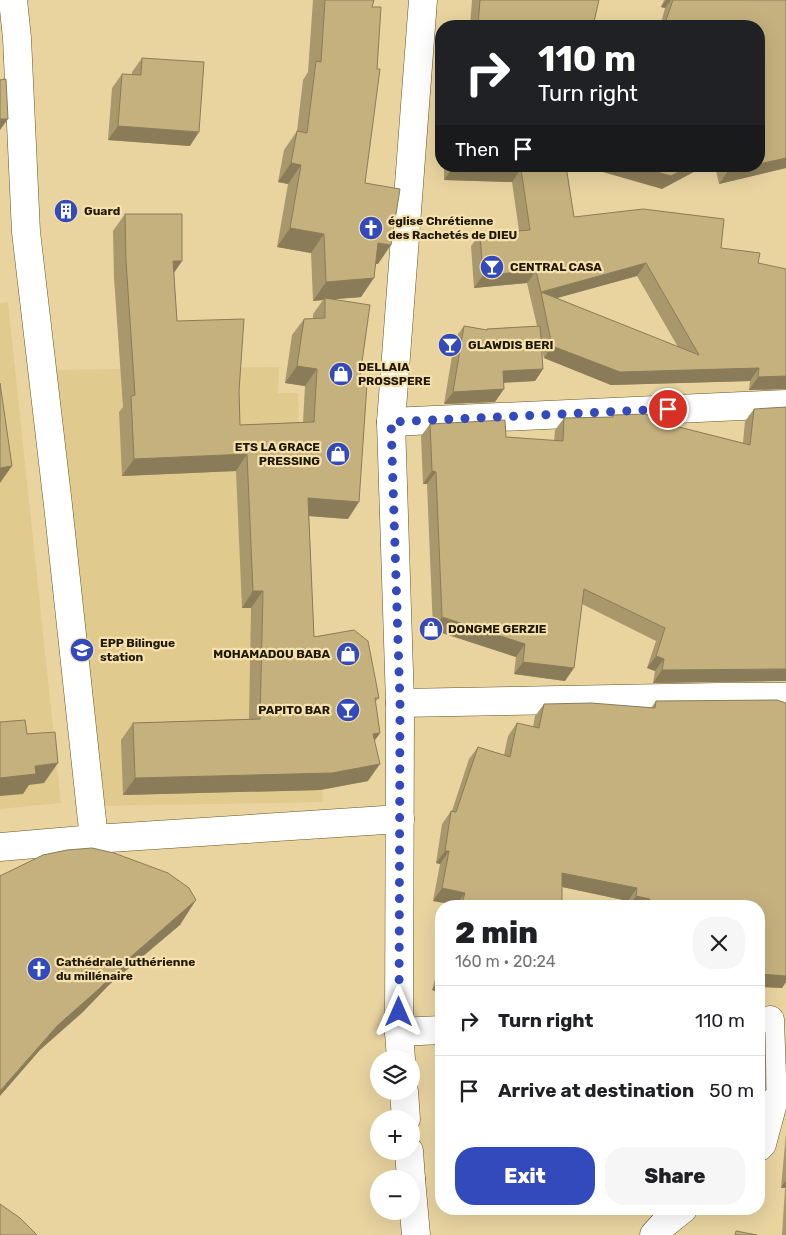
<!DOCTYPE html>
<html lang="en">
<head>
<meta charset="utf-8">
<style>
  body { margin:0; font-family:Rubik,sans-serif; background:#f6f6f6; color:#202124; height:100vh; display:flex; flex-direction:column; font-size:19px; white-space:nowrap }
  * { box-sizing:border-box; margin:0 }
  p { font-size:16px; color:#757577 }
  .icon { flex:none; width:28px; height:28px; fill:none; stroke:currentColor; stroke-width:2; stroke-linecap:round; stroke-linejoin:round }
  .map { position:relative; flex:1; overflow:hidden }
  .sheet { position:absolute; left:435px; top:900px; width:330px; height:315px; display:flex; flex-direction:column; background:#fff; border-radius:20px; box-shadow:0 5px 20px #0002 }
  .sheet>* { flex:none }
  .banner { position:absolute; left:435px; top:20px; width:330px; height:152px; border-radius:20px; box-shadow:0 5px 20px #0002; background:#202124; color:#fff; overflow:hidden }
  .tools { position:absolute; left:370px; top:1050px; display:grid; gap:10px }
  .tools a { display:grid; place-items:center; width:50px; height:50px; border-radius:50%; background:#fff; box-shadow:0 5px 20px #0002; font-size:25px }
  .pin { position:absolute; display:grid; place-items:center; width:42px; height:42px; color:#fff; margin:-21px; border:2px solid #fff; border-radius:50%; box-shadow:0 1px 5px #0007 }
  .me { position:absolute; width:55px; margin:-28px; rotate:0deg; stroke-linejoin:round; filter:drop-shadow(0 0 4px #0008) }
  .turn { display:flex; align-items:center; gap:18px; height:105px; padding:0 20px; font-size:22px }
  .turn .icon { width:65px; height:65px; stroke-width:2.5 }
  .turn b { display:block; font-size:35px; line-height:42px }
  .then { display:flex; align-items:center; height:48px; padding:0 20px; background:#0003; gap:10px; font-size:19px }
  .round { display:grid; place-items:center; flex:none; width:52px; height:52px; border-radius:20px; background:#f6f6f6 }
  .headline { display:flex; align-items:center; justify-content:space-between; height:85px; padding:0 20px }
  h1 { font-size:30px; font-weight:800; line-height:38px }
  .button { display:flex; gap:10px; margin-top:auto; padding:10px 20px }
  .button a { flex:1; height:58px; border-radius:20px; background:#324abb; color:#fff; font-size:20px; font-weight:800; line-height:58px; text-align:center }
  .button a+a { background:#f6f6f6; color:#202124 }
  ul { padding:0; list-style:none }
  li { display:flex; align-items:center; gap:15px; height:70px; padding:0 20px; border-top:1px solid #e0e0e0 }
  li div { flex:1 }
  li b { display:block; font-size:19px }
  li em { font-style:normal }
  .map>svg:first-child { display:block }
  .built { fill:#e1ca8e }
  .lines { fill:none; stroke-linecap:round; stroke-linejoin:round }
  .street-casing { stroke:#675423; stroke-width:29 }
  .street { stroke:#fff; stroke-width:28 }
  .wall { fill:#a9986c; fill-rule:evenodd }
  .shaded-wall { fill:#8a7c58 }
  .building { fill:#c5b17e; stroke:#8a7c58 }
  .route { stroke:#324abb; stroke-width:9; stroke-dasharray:0 16.2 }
  .labels { text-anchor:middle; stroke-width:4.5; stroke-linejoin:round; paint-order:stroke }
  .poi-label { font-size:12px; font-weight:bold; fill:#1f1804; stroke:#f6e1ac; text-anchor:start }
</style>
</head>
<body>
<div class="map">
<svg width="786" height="1235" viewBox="0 0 786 1235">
  <rect width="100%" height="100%" fill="#e9d4a0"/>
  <g class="built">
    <polygon points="8,302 61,803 0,809 0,303"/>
    <polygon points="279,367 278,393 298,393 300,511 307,626 323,802 101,806 53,370"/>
  </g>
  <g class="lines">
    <g class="street-casing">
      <g id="street">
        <polyline points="13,0 17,38 26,232 58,505 94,839 400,819"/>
        <polyline points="391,422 786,404"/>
        <polyline points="400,703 719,697 786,697"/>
        <polyline points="0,847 94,839"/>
        <polyline points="399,1032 441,1030"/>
        <polyline points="401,1059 399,1032 400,703 391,422 423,0"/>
        <polyline points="404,1091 406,1119"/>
        <polyline points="759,1147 762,1144 773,1103 770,1020"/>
        <polyline points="409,1151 411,1179"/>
        <polyline points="411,1179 416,1235"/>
        <polyline points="654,1235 663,1225 683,1209"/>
      </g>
    </g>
    <use href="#street" class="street"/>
  </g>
  <g class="wall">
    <polygon points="313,0 374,0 372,7 365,183 378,264 376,264 361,297 335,299 359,383 348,519 309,516 314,637 379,698 375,702 380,733 375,740 368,781 320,790 123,795 121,740 133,723 249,719 251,608 242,608 236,471 122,476 119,412 123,407 114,278 113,231 125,214 182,261 174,273 177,321 239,391 240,425 303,422 305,386 285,383 292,335 304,319 313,319 313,314 323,300 313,301 311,253 277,247 288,184 278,182 284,150 297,131 303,80 308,72"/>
    <polygon points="472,0 599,0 593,26 470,26"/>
    <polygon points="664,0 786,0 786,168 719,184 715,166 759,166 759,26 660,26 665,8 661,7"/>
    <polygon points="142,58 190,146 108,140 112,88 122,74 132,74 132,72"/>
    <path d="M444 166H566L574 217 721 248 758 263 786 389 749 390 750 381 611 385 544 358 541 348 543 369 535 381 504 383 495 402 444 404 455 338 464 326 486 330 487 329 537 326 527 283 474 288 471 246 480 234 519 231 512 182 444 180ZM637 276 678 347 556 298Z"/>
    <polygon points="754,409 774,681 653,683 655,671 647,668 656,641 582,604 565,681 514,674 516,657 433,630 427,484 423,484 421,436 430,424 506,437 554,441 555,430 564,418 612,417 613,415 671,425 743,443 745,421"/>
    <polygon points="656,701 786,703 786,982 782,988 759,906 628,906 628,901 562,887 562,906 456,906 456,905 433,901 440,864 436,863 442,824 451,811 452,811 469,759 478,747 504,755 508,736 517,723 533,727 535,716 544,704 651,708"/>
    <polygon points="441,958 441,993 432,990"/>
    <polygon points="786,1133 786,1235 782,1235 785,1188 781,1188"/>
  </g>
  <g class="shaded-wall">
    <polygon points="666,0 671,0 665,8 661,7"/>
    <polygon points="0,119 8,119 0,130"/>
    <polygon points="118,126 199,132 190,146 108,140"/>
    <polygon points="786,158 786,168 719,184 728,171 750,166 759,166 759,164"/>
    <polygon points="291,163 301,165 288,184 278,182"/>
    <polygon points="582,166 705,166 662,189"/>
    <polygon points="453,167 521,169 512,182 444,180"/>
    <polygon points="290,228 324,234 311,253 277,247"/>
    <polygon points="378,243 391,245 378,264 365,262"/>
    <polygon points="173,261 182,261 170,278"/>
    <polygon points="646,263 637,276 543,302 541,292 532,304 541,292"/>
    <polygon points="536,271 527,283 474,288 483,275"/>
    <polygon points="374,278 361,297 325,300 325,298 323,300 313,301 326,282"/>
    <polygon points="552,346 759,368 750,381 611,385 544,358"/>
    <polygon points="297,366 317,369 305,386 285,383"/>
    <polygon points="543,369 535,381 495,383 503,371"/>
    <polygon points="786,376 786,389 749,390 758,377"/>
    <polygon points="504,389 495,402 444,404 453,392"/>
    <polygon points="247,454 236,471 122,476 134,459"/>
    <polygon points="12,466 0,483 0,468"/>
    <polygon points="432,471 436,472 427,484 423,484"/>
    <polygon points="308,498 359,502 348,519 296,515"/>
    <polygon points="253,591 263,591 251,608 242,608"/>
    <polygon points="442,617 525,644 516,657 433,630"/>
    <polygon points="656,656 664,659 655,671 647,668"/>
    <polygon points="523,662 574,668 565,681 514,674"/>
    <polygon points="786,669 786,681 653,683 662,670"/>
    <polygon points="380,733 368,750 373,734"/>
    <polygon points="58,763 44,783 29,785 23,794 0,796 0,778 35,766"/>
    <polygon points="380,764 368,781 320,790 123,795 135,778"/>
    <polygon points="445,851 449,851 440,864 436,863"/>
    <polygon points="562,873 637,888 628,901 553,885"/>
    <polygon points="442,888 465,893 456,905 433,901"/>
    <polygon points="636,896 650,899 645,906 629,906"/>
    <polygon points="196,900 180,925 109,985 83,1012 40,1050 0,1096 0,1091 57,1026 126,961"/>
    <polygon points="786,972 786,982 782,988 759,987 759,974"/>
    <polygon points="441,977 441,993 432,990"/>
    <polygon points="759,1090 766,1090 759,1101"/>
    <polygon points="786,1180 786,1187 785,1188 781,1188"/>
  </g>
  <g class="building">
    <polygon points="325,0 374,0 372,7 381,7 377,69 380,69 365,183 400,189 391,245 378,243 374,278 326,282 324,234 290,228 301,165 291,163 297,131 307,133 316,61 321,62"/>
    <polygon points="480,0 599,0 593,26 478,26"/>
    <polygon points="673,0 786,0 786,158 759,164 759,26 664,26"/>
    <polygon points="142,58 204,62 199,132 118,126 122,74 141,75"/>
    <polygon points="6,79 8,119 0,119 0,80"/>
    <polygon points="453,166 566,166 574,217 643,209 724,219 721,248 760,253 758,263 786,269 786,376 758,377 759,368 620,372 552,346 541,292 699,355 646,263 541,292 536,271 483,275 480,234 530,230 521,169 453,167"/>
    <polygon points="636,166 690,166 671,176"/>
    <polygon points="727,166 750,166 728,171"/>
    <polygon points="125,214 182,214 182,261 173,261 177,321 244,319 239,391 240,425 314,422 317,369 297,366 304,319 325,318 325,298 370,305 359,383 367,384 359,502 308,498 314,637 354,630 368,641 379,698 375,698 380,733 373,734 380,764 332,773 135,778 133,723 260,719 263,591 253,591 247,454 134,459 131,396 135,395 126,261"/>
    <polygon points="464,326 487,330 487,329 540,326 543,369 503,371 504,389 453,392"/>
    <polygon points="0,383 12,466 0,468"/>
    <polygon points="786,407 786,669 662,670 664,659 656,656 665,628 584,589 574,668 523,662 525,644 442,617 436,472 432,471 430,424 505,420 506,437 563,441 564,418 613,417 613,415 645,414 672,423 671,425 750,445 754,409"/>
    <polygon points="777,700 786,703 786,976 759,974 759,906 651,906 650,899 636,896 637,888 562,873 562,906 461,906 465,893 442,888 449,851 445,851 451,811 456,812 478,747 510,757 517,723 539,728 544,704 591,703 655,708 656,701"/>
    <polygon points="25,720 27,734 55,732 58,763 35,766 36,774 0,778 0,722"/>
    <polygon points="92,848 114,853 168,873 189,888 196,900 126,961 100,988 57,1026 0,1091 0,876 43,855 67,850"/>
    <polygon points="759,1032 765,1032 766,1090 759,1090"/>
    <polygon points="0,1204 20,1218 37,1235 0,1235"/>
    <polygon points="736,1231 757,1235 735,1235"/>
  </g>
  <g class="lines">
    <polyline class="route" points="399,1012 400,703 391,422 668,409"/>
  </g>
  <defs>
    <g id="building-disc" transform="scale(1.25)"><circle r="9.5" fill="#324abb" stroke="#f6e1ac"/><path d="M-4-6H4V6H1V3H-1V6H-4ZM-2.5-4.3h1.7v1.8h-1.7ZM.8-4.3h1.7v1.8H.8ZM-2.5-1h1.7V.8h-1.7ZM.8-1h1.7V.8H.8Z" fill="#fff"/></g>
    <g id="church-disc" transform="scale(1.25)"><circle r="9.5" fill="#324abb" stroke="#f6e1ac"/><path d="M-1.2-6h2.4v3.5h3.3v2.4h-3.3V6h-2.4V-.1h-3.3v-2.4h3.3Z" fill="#fff"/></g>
    <g id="bar-disc" transform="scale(1.25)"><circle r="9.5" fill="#324abb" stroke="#f6e1ac"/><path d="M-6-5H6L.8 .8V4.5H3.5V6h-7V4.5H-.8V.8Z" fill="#fff"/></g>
    <g id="shop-disc" transform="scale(1.25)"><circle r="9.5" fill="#324abb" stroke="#f6e1ac"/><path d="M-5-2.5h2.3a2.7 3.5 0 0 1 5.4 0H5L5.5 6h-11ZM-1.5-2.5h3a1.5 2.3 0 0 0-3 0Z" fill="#fff"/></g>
    <g id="school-disc" transform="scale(1.25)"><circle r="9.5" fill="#324abb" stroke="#f6e1ac"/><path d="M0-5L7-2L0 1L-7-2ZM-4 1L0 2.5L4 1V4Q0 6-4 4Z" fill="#fff"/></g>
  </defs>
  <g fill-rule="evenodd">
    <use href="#building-disc" x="66" y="211"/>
    <use href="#church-disc" x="371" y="228"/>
    <use href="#bar-disc" x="492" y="267"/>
    <use href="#bar-disc" x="450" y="345"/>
    <use href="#shop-disc" x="341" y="374"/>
    <use href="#shop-disc" x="338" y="454"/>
    <use href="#shop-disc" x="431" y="629"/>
    <use href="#school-disc" x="82" y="650"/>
    <use href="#shop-disc" x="348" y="654"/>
    <use href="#bar-disc" x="348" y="710"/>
    <use href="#church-disc" x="39" y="969"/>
  </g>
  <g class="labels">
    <g class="poi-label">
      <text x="84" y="215">Guard</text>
      <text x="388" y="225">église Chrétienne<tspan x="388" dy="14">des Rachetés de DIEU</tspan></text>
      <text x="510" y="271">CENTRAL CASA</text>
      <text x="468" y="349">GLAWDIS BERI</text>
      <text x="358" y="371">DELLAIA<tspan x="358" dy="14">PROSSPERE</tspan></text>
      <text x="320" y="451" text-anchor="end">ETS LA GRACE<tspan x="320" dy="14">PRESSING</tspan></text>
      <text x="448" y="633">DONGME GERZIE</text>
      <text x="100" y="647">EPP Bilingue<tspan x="100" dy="14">station</tspan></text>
      <text x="330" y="658" text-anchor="end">MOHAMADOU BABA</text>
      <text x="330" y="714" text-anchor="end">PAPITO BAR</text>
      <text x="56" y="966">Cathédrale luthérienne<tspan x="56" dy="14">du millénaire</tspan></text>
    </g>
  </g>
</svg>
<div class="tools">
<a><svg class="icon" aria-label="layers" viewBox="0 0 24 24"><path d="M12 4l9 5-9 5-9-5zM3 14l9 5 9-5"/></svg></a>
<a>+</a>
<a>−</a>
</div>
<div class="pin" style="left:668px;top:409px;background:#d93025"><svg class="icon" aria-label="arrive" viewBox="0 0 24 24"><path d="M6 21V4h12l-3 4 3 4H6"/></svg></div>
<svg class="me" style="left:399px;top:1012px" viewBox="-20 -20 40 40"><path d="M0-17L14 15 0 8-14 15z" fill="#324abb" stroke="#fff" stroke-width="4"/></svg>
<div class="banner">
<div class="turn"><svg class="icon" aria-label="right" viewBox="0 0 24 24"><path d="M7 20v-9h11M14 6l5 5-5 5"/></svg><div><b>110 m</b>Turn right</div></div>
<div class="then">Then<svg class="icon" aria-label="arrive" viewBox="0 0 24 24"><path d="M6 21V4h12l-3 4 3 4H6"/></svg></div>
</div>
<section class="sheet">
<div class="headline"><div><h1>2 min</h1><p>160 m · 20:24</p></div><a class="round"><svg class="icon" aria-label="close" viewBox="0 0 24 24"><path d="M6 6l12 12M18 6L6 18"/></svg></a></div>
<ul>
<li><svg class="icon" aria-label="right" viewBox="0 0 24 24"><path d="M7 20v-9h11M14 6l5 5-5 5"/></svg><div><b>Turn right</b></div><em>110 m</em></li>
<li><svg class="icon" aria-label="arrive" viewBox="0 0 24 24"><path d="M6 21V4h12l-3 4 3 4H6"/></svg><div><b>Arrive at destination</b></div><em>50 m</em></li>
</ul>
<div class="button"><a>Exit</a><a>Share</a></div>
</section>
</div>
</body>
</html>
